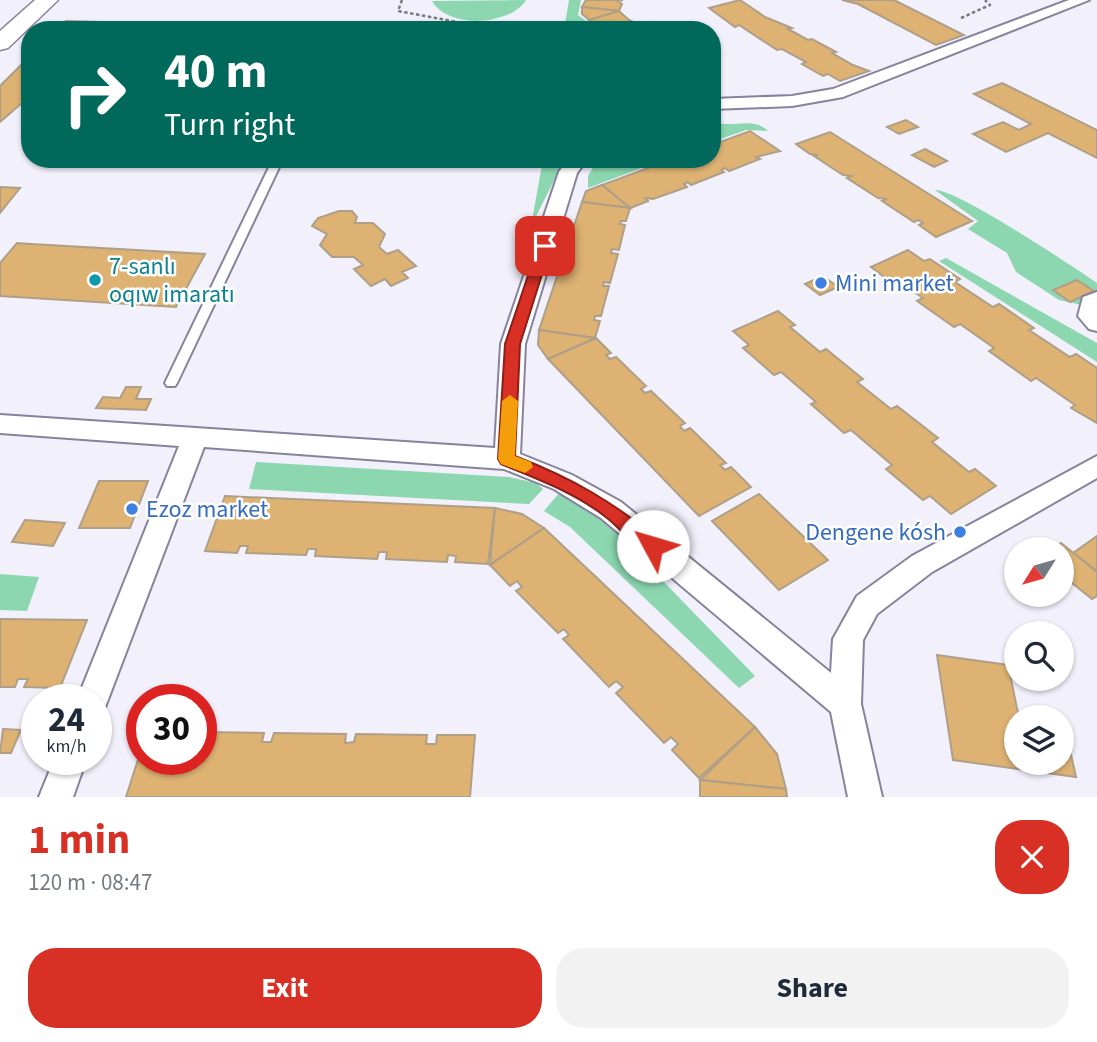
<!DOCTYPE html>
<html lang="en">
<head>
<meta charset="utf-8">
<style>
  body { margin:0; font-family:"Source Sans 3",sans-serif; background:#f2f2f3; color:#1f2937; height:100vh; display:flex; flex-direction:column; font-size:26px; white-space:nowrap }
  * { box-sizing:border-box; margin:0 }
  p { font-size:23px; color:#747a83 }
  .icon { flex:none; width:38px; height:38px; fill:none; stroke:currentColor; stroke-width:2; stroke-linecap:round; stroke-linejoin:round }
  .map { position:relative; height:797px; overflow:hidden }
  .side { display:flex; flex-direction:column; background:#fff; flex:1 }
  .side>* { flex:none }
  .guide { position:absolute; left:21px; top:21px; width:700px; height:147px; border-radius:28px; box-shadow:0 2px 5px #0004; background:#00695c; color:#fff; overflow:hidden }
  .needle { width:46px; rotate:233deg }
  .tools { position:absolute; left:1004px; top:537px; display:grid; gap:14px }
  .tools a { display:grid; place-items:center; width:70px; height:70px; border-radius:50%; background:#fff; box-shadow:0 2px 5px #0004; font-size:35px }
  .speed { position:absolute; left:21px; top:684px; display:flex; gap:14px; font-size:35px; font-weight:700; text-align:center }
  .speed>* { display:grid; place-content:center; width:91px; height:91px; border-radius:50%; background:#fff; box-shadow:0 2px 5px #0004; line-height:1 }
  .speed small { font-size:18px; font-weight:400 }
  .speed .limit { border:10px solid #d22; background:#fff; color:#111 }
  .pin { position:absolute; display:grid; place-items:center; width:60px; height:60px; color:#fff; margin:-30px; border-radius:14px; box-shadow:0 4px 10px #0006 }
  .me { position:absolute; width:77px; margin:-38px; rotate:309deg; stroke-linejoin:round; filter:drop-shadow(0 0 5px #0008) }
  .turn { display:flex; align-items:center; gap:24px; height:147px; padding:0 28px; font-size:32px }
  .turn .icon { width:91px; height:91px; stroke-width:2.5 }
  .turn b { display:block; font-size:49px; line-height:60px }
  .round { display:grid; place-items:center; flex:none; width:74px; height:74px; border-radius:28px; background:#f2f2f3 }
  .summary { display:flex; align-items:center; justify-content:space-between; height:119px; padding:0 28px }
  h1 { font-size:42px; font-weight:700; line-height:52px; color:#d93025 }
  .button { display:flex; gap:14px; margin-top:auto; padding:14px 28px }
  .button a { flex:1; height:80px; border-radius:28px; background:#d93025; color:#fff; font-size:28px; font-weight:700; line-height:80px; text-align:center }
  .button a+a { background:#f2f2f3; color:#1f2937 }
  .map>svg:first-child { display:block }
  .green { fill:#8cd7b0 }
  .building { fill:#ddb273; stroke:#af9f88; stroke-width:2 }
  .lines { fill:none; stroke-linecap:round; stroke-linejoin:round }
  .lane-casing { stroke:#87839c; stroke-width:4 }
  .street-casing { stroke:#87839c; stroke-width:4 }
  .secondary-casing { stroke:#87839c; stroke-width:3 }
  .path { stroke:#7b7983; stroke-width:2.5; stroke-dasharray:3.5 2.5; stroke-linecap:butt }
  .lane { fill:#fff; fill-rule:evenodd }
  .street { fill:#fff; fill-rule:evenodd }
  .secondary { fill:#fff; fill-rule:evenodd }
  .route { fill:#d93025; stroke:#8d1f18; stroke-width:2 }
  .slow { fill:#f59e0b }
  .culture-dot { fill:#0f9aa8; stroke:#fff; stroke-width:2.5 }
  .shop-dot { fill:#3f7fe0; stroke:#fff; stroke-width:2.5 }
  .labels { text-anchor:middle; stroke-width:5; stroke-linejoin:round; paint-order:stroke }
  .culture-label { font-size:24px; fill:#0d838f; stroke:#fff; text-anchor:start }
  .shop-label { font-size:24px; fill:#366cbe; stroke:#fff; text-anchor:start }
</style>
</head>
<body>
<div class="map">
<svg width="1097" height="797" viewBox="0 0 1097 797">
  <rect width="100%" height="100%" fill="#f1f0fb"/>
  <g class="green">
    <path d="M526 0C510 26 448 29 432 1Z"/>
    <polygon points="569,0 581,0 578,15 598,30 564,30"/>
    <path d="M712 121C731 130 752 115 768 131L746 130 712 142Z"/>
    <polygon points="543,159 565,159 531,226"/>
    <polygon points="598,159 666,159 588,188 588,176"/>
    <path d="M935 190C957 189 1072 266 1097 283V295L1082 305 1059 300 1016 272 1007 253 968 229 978 221Z"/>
    <polygon points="946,258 1097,343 1097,362 939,261"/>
    <polygon points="256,462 509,477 536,483 543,489 529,504 249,489"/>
    <polygon points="559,493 601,517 755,676 739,688 570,527 544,511"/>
    <polygon points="0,574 39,577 27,611 0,610"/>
  </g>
  <g class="building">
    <polygon points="586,0 623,0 618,1 622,4 619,11 582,7"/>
    <polygon points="740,0 765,17 792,28 788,29 808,40 812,39 836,52 832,53 853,65 869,71 840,81 828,74 823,76 802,64 806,62 782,49 777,50 739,25 735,27 709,8"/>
    <polygon points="842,0 894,0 964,35 936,45 858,4"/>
    <polygon points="582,7 619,11 589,20 582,14"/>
    <polygon points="619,11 629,20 650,30 604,30 589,20"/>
    <polygon points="66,21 98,22 91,30 57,30"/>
    <polygon points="30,56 30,96 0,122 0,86"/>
    <polygon points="1002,83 1097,130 1097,158 1048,133 1006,152 973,134 1003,122 1019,130 1031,124 974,94"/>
    <polygon points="906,120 918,127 899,134 887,127"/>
    <polygon points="750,131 780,151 756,157 760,159 729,171 725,168 721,170 724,172 691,185 688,182 684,184 687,187 653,199 645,198 648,201 630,208 602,185 672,159 712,159 712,145"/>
    <polygon points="830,132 972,221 936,237 919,225 923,223 918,220 914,222 882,201 887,199 878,198 847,178 851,176 843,175 814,156 818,155 810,154 796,144"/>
    <polygon points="925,149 947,161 934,167 912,155"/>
    <polygon points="602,185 630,208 582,202 586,191"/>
    <polygon points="0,187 20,188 0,213"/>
    <polygon points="582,202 630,208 626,221 621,221 620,224 625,225 619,250 612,249 611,253 618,254 610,283 604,282 603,286 609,286 601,316 595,316 594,320 600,321 595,338 539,330"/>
    <polygon points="339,211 352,211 357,217 355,223 373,223 385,234 379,247 387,254 398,250 416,266 402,272 408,278 391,286 385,279 371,286 354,269 363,265 354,257 332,257 320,245 327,234 312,226 318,218"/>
    <polygon points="17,243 31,244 205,254 176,307 0,296 0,263"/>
    <polygon points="908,250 924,261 930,259 960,279 955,282 993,307 999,304 1034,328 1029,330 1070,357 1076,354 1097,368 1097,423 1071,408 1075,405 1036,378 1031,381 989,351 994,348 960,324 954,327 917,301 923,298 892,277 887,279 871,267"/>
    <polygon points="823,276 838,287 820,295 805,284"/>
    <polygon points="1077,280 1094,291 1070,302 1053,290"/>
    <polygon points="778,311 795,325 790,327 820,352 826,349 863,379 857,382 891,409 897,406 938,438 932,442 969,472 975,469 996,486 951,514 930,496 923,500 886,469 892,465 851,430 844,433 811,404 816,402 781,372 774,375 743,348 749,345 733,331"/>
    <polygon points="539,330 595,338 596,338 548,359 538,345"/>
    <polygon points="596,338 611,353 606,355 610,359 616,357 646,386 641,389 645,393 651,391 685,423 680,426 684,431 690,428 726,463 720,465 725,470 731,467 751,487 699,516 548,359"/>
    <polygon points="126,387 141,387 136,399 151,399 146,410 96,408 103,397 120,398"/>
    <polygon points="99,481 148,481 130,528 79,528"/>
    <polygon points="759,494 828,560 779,590 712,521"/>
    <polygon points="225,496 495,508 488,564 455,562 456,556 448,555 447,562 386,559 387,552 379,552 377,559 315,556 316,549 308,549 306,555 246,553 248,546 240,546 237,553 205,551"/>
    <polygon points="495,508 522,514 544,528 490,565"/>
    <polygon points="25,520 65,523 53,546 12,542"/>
    <polygon points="544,528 755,727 699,778 672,750 678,744 671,737 664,743 616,693 623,687 616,681 609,687 563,639 569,635 564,629 558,633 516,591 522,587 517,581 510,586 490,565"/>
    <polygon points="1097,536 1097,571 1073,553"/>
    <polygon points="1061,543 1097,572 1097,596 1092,599 1062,575 1062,550 1053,550"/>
    <polygon points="0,619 87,620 60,688 24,687 28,679 18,679 15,687 0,687"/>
    <polygon points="937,655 1008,665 1018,713 1048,718 1017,718 1017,763 1062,763 1063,719 1076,777 953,760"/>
    <polygon points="755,727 777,754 786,789 700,780"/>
    <polygon points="3,729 21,730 11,753 0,753"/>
    <polygon points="201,732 264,733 262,742 271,742 274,733 346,734 345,743 354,742 356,734 427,735 426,744 436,744 437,735 475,735 470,797 126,797 142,747 142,760 201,760"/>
    <polygon points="700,780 786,789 787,797 700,797"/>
  </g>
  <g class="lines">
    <g class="lane-casing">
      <polygon id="lane" points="273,159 283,159 177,383 175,386 167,386 165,383"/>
    </g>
    <g class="street-casing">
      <g id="street">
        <polygon points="1069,0 1089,0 843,97 792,106 712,109 712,99 792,96 833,89"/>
        <polygon points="568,159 587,159 577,173 525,344 520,454 572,475 621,502 831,673 833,639 857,596 912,556 1097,456 1097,478 932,572 877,614 863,640 861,704 882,797 848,797 831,712 601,518 554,489 504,469 204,447 104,710 96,713 96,700 77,700 179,446 0,433 0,415 495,448 501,344 559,172"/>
        <polygon points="1097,292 1097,331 1089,329 1078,316 1083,297"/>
        <polygon points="54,760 86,760 73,797 39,797"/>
      </g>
    </g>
    <g class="secondary-casing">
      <polygon id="secondary" points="35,0 58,0 8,48 0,50 0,31"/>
    </g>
    <g class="path">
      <polyline points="402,0 398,11 479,26 525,30"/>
      <polyline points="961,18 990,5 985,0"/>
    </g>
    <use href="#lane" class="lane"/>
    <use href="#street" class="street"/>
    <use href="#secondary" class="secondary"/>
  </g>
  <path class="route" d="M545 241 551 246 520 344 515 456C574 479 611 501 660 540L662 546 660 551C643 557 620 528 607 518 576 493 537 479 501 464L498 459 505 344 538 246Z"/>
  <polygon class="slow" points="510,395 518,401 515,456 531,462 533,467 525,473 501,464 498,459 502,401"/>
  <circle class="culture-dot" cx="95" cy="280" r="7"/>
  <g class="shop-dot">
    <circle cx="821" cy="283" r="7"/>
    <circle cx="132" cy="509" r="7"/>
    <circle cx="960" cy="532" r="7"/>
  </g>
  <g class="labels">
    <g class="culture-label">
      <text x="109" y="274">7-sanlı<tspan x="109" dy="28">oqıw imaratı</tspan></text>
    </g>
    <g class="shop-label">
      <text x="835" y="291">Mini market</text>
      <text x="146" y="517">Ezoz market</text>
      <text x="946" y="540" text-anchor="end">Dengene kósh</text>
    </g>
  </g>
</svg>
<div class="tools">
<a><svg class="needle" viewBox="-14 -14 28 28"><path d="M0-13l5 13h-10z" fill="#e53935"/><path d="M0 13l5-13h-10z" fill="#747a83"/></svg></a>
<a><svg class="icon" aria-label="search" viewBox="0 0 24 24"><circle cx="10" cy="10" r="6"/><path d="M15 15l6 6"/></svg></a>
<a><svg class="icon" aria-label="layers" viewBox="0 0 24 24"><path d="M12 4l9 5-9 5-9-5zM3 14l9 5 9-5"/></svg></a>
</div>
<div class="speed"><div>24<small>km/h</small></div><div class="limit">30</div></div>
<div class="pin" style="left:545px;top:246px;background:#d93025"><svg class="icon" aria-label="arrive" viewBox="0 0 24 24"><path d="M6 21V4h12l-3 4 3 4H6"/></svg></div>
<svg class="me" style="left:653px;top:546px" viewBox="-20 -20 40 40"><circle r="19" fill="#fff"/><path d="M0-13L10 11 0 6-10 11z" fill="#d93025"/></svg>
<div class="guide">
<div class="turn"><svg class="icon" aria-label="right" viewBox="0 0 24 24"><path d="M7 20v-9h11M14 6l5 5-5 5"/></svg><div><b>40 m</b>Turn right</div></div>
</div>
</div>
<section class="side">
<div class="summary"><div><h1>1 min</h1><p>120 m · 08:47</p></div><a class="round" style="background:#d93025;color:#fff"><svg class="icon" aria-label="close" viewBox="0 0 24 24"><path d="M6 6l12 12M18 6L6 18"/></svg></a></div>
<div class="button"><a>Exit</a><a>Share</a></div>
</section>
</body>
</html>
